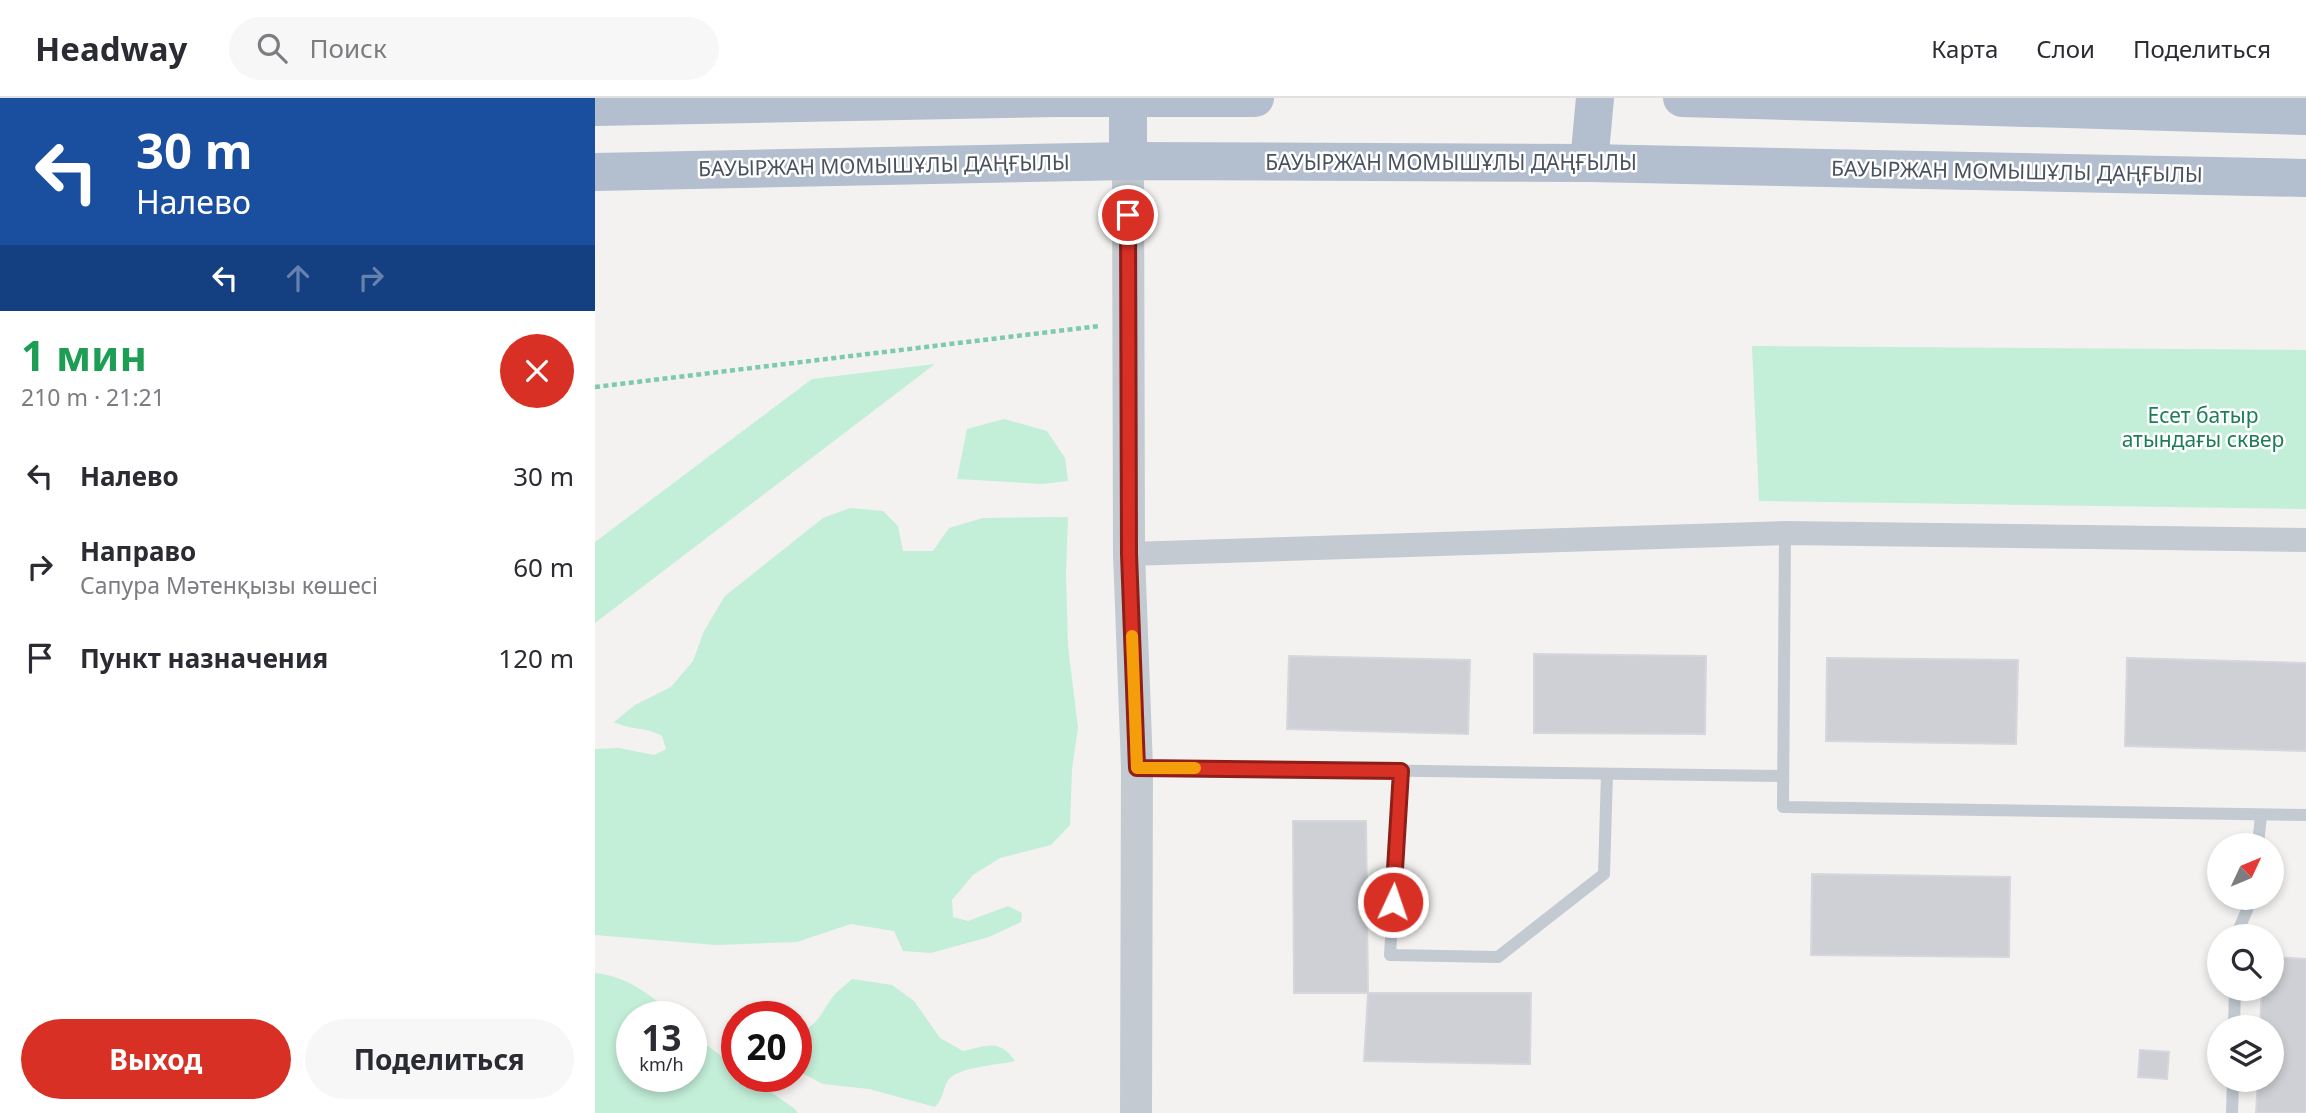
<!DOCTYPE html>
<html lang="ru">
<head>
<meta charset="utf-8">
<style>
  body { margin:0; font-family:"Noto Sans",sans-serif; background:#f7f7f7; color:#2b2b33; height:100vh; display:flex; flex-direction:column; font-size:26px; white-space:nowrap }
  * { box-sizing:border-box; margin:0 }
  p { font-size:23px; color:#7c7c81 }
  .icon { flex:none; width:38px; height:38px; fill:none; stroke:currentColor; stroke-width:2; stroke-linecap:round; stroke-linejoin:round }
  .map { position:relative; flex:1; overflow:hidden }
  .sheet { display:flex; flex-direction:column; background:#fff; width:595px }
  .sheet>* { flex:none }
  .guide { background:#1a4fa0; color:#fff; overflow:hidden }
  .needle { width:46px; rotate:46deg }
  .fabs { position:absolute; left:1612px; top:735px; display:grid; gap:14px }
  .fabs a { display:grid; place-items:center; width:77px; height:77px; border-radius:50%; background:#fff; box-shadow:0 4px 10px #0003; font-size:35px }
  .speed { position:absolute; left:21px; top:903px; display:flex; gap:14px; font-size:35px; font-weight:700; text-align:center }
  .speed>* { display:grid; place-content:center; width:91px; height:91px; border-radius:50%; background:#fff; box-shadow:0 4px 10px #0003; line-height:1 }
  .speed small { font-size:18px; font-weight:400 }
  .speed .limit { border:10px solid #d22; background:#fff; color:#111 }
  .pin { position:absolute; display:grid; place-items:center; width:60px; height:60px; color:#fff; margin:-30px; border:4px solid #fff; border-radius:50%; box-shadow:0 2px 7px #0007 }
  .me { position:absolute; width:77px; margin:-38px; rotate:3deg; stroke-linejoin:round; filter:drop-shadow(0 0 5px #0008) }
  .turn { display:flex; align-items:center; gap:24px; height:147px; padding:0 21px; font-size:32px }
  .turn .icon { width:91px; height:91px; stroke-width:2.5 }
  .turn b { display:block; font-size:49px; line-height:60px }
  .lanes { display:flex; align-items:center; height:66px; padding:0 21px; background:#0003; justify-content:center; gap:35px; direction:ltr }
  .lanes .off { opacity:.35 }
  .round { display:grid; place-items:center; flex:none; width:74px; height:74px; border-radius:37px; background:#f7f7f7 }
  .summary { display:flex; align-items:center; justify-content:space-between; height:119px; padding:0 21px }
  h1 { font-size:42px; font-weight:700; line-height:52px; color:#1e9e55 }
  .button { display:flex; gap:14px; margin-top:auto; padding:14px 21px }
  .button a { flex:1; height:80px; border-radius:42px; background:#d93025; color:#fff; font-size:28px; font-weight:700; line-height:80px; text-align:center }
  .button a+a { background:#f7f7f7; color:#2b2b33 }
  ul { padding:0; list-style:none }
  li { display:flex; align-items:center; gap:21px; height:91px; padding:0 21px }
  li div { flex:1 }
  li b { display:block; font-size:26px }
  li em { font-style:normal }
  header { display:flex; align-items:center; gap:42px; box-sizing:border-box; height:98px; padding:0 35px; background:#fff; border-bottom:2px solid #e1e1e2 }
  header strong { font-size:33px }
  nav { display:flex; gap:38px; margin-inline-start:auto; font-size:24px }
  .search { width:490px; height:63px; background:#f7f7f7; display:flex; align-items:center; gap:18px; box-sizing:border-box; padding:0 24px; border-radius:38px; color:#7c7c81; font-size:26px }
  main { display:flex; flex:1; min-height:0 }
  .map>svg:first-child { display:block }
  .green { fill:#c3eed8 }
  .building { fill:#cfd0d5; stroke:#d6d7dc; stroke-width:2 }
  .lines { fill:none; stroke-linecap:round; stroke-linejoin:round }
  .path { stroke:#7dcaac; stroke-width:4.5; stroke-dasharray:5 3.5; stroke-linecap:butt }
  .service { stroke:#c3cad2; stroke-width:12 }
  .minor { stroke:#c3cad2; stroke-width:24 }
  .tertiary { stroke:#c3cad2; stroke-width:32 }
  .primary { stroke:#b3bece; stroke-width:38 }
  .route-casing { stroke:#8d1f18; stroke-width:18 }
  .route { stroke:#d93025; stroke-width:12 }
  .slow { stroke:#f59e0b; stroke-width:12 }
  .labels { text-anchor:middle; stroke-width:5; stroke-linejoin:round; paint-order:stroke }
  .street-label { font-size:21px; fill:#4a525e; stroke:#fff }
  .park-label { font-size:21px; fill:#1d7d57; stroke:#fff }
</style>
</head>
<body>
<header>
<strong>Headway</strong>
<div class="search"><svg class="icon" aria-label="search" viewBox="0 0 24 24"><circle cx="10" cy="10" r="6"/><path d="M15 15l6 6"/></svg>Поиск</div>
<nav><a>Карта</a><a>Слои</a><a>Поделиться</a></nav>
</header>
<main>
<section class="sheet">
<div class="guide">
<div class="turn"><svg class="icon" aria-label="left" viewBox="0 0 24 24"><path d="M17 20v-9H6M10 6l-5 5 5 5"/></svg><div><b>30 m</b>Налево</div></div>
<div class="lanes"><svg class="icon" aria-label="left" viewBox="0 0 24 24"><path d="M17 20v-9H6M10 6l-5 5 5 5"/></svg><svg class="icon off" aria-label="ahead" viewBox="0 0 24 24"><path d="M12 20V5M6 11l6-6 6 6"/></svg><svg class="icon off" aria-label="right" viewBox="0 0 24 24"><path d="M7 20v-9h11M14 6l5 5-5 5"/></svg></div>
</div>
<div class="summary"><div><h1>1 мин</h1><p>210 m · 21:21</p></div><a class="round" style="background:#d93025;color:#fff"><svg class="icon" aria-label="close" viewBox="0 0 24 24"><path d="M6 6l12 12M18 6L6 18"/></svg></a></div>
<ul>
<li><svg class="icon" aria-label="left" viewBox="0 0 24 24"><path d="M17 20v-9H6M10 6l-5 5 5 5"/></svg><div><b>Налево</b></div><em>30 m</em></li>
<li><svg class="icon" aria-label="right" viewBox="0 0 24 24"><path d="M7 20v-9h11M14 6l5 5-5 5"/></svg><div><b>Направо</b><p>Сапура Мәтенқызы көшесі</p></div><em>60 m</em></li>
<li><svg class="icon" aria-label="arrive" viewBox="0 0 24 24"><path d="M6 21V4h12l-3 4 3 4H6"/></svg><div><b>Пункт назначения</b></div><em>120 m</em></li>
</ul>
<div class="button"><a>Выход</a><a>Поделиться</a></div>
</section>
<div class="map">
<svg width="1711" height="1015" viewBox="0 0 1711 1015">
  <rect width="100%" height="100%" fill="#f3f2f1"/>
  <g class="green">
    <polygon points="1157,248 1711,252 1711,411 1164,403"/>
    <polygon points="340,266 0,525 0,444 217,281"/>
    <polygon points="409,321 452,333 470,360 473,383 447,386 362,381 372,331"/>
    <path d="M255 410 288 413 303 428 308 453H338L354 430 388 420 473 419 471 476 473 548 483 630 477 671 475 727 456 747 405 760 378 777 357 802 358 819 373 823 413 808 427 815 426 824 394 839 336 855 308 853 299 833 256 826 202 844 121 847 0 837V651L24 650 59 657 71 651 67 638C50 628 37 633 19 624L40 607 76 589 98 563 109 533 130 498 228 420Z"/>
    <path d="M0 875C31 878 58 897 79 919H37V978H96V935L142 970V978H153L200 1011 203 1015H0Z"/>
    <path d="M257 881 297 887 319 903 345 940 368 953C392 948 404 940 420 963 404 967 359 969 352 984 347 994 349 999 340 1009L274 991 228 986 201 972V932C222 934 229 908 240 896 245 891 252 886 257 881Z"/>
  </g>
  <g class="building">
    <polygon points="939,556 1111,558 1110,636 939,635"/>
    <polygon points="694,558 875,562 873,636 692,631"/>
    <polygon points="1232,560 1423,562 1421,646 1231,643"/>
    <polygon points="1532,560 1711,565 1711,653 1530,648"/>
    <polygon points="698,723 771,723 773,895 699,895"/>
    <polygon points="1217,776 1415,779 1414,859 1216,857"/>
    <polygon points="1676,859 1711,861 1711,1015 1661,1015 1663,982 1676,982 1676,929 1665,929 1667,891 1676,891"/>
    <polygon points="773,895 936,895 935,966 769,963"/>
    <polygon points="1545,952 1574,954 1572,981 1543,979"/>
  </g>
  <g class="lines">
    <polyline class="path" points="0,289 504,228"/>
    <g class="service">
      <polyline points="1190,435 1188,709 1711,717"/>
      <polyline points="542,669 1188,678"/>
      <polyline points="806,673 795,857 903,859 1009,776 1012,676"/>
      <polyline points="1663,747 1666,717"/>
      <polyline points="1641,838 1657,800"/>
      <polyline points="1639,929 1640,891"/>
      <polyline points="1637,1015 1638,982"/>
    </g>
    <polyline class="minor" points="534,456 1190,435 1711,442"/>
    <polyline class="tertiary" points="533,63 534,456 542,669 541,1015"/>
    <g class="primary">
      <polyline points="533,0 533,63"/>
      <polyline points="1087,0 1711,18"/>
      <polyline points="0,9 461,0 660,0"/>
      <polyline points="994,65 1000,0"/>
      <polyline points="0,74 533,63 994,65 1711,80"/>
    </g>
  </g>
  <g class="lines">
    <g class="route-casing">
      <polyline id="route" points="533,117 534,456 542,670 806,673 798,804"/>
    </g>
    <use href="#route" class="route"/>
    <polyline class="slow" points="537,538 542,670 600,670"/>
  </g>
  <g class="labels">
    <g class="street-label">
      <text x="856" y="72">БАУЫРЖАН МОМЫШҰЛЫ ДАҢҒЫЛЫ</text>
      <text transform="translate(289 68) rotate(-1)" y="7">БАУЫРЖАН МОМЫШҰЛЫ ДАҢҒЫЛЫ</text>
      <text transform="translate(1422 74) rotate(1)" y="7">БАУЫРЖАН МОМЫШҰЛЫ ДАҢҒЫЛЫ</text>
    </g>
    <g class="park-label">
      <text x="1608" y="325">Есет батыр<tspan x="1608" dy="24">атындағы сквер</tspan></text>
    </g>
  </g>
</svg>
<div class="fabs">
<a><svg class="needle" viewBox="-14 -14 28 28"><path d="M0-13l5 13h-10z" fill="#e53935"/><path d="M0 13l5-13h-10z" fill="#7c7c81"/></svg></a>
<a><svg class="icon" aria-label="search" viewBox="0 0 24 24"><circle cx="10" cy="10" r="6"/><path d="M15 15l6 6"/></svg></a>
<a><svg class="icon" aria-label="layers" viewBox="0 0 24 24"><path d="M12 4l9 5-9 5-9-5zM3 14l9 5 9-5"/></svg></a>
</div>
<div class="speed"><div>13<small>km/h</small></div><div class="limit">20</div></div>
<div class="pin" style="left:533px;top:117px;background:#d93025"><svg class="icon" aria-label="arrive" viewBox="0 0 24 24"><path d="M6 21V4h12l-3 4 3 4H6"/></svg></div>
<svg class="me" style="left:798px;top:804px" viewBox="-20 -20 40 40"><circle r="17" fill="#d93025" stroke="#fff" stroke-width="3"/><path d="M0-11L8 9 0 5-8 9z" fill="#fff"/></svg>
</div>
</main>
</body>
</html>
